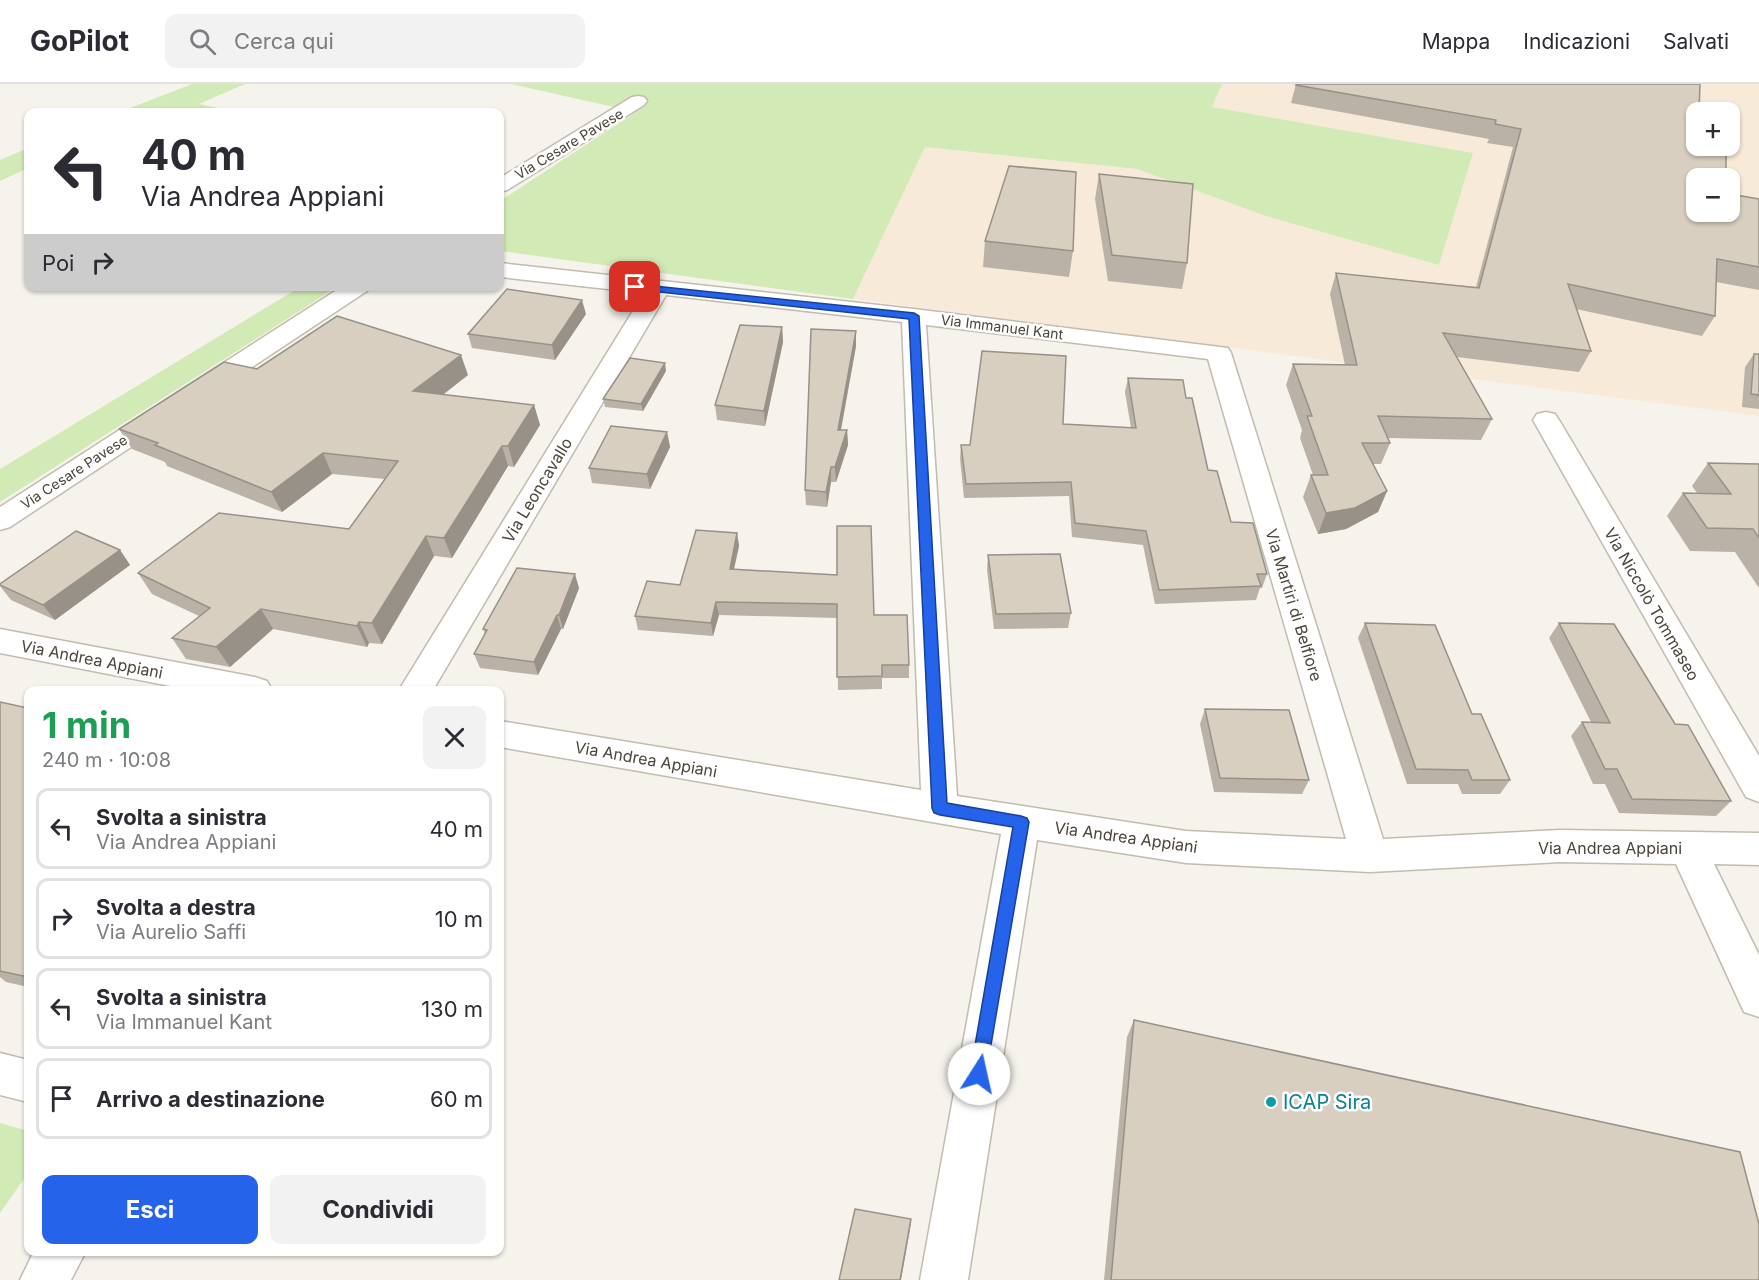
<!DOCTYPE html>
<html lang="it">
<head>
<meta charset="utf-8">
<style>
  body { margin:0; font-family:Inter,sans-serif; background:#f2f2f3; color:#2b2b33; height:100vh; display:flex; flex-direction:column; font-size:22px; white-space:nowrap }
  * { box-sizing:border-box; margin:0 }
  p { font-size:20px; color:#7c7c81 }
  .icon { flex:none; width:33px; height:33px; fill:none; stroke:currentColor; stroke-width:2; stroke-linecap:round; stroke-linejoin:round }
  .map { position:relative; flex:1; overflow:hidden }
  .drawer { position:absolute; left:24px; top:602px; width:480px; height:570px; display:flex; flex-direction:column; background:#fff; border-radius:12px; box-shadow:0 2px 4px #0004 }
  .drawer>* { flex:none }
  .guide { position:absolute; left:24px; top:24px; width:480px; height:183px; border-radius:12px; box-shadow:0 2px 4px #0004; background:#fff; color:#2b2b33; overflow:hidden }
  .controls { position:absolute; left:1686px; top:18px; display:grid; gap:12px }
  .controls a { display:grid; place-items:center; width:54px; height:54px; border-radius:12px; background:#fff; box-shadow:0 2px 4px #0004; font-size:30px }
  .pin { position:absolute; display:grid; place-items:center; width:51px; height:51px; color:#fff; margin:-26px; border-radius:12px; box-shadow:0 3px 9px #0006 }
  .me { position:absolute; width:66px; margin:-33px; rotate:10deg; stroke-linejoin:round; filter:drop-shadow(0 0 4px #0008) }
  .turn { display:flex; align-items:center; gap:21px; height:126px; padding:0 18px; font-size:27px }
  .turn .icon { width:78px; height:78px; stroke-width:2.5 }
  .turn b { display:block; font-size:42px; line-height:51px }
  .then { display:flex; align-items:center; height:57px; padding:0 18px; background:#0003; gap:12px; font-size:22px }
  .round { display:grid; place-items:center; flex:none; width:63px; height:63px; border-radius:12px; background:#f2f2f3 }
  .headline { display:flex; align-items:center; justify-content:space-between; height:102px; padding:0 18px }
  h1 { font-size:36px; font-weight:700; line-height:45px; color:#1e9e55 }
  .primary-button { display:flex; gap:12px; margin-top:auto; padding:12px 18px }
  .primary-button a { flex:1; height:69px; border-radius:12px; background:#2563eb; color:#fff; font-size:24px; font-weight:700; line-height:69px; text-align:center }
  .primary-button a+a { background:#f2f2f3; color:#2b2b33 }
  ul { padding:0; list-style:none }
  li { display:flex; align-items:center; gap:18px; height:81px; margin:0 12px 9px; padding:0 6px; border:3px solid #e1e1e2; border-radius:12px }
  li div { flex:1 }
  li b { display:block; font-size:22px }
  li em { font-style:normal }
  header { display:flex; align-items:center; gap:36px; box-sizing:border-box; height:84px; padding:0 30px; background:#fff; border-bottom:2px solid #e1e1e2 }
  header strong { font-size:28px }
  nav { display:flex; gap:33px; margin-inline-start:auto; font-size:21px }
  .search { width:420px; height:54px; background:#f2f2f3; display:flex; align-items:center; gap:15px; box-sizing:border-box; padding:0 21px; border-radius:12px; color:#7c7c81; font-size:22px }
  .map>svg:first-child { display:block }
  .commercial { fill:#f7ead8; fill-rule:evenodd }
  .green { fill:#d2eab5 }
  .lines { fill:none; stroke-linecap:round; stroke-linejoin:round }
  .street-casing { stroke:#c2bbae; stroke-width:3 }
  .street { fill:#fff; fill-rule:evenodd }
  .wall { fill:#bab2a6 }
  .shaded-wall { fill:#979187 }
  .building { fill:#d8cfc1; stroke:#979187; stroke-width:1.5 }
  .route { fill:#2563eb; stroke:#184099; stroke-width:1.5 }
  .culture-dot { fill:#0f9aa8; stroke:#fff; stroke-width:2 }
  .labels { text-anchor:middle; stroke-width:5; stroke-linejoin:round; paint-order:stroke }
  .far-street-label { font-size:14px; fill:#4b4439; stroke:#fff }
  .street-label { font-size:16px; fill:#4b4439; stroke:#fff }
  .near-culture-label { font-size:20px; fill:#0d838f; stroke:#fff; text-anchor:start }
</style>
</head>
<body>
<header>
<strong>GoPilot</strong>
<div class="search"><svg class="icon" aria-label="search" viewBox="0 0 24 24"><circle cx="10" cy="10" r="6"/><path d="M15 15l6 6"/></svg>Cerca qui</div>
<nav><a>Mappa</a><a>Indicazioni</a><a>Salvati</a></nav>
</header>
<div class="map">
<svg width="1759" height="1196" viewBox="0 0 1759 1196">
  <rect width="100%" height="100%" fill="#f6f3ec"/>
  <path class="commercial" d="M1222 0H1759V332L853 215 925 63 1137 85 1266 132 1439 181 1473 69 1212 23ZM1696 28H1730V62H1696ZM1696 94H1730V128H1696Z"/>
  <g class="green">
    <polygon points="192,0 245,0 199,20 235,28 120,28"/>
    <polygon points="511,0 1222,0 1212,23 1473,69 1439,181 1266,132 1137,85 925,63 853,215 500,167 500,117 636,28"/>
    <polygon points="28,64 28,84 0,97 0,76"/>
    <polygon points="300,203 337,203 0,418 0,385"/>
    <polygon points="0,1039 28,1047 28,1089 0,1129"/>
  </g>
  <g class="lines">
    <g class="street-casing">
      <g id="street">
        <polygon points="638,12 644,13 647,17 644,21 507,106 500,108 500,94 632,13"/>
        <path d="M500 179 914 225 1228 264 1231 269 1383 755 1560 746 1759 749V781L1714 780 1759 871V933L1744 928 1676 780 1560 778 1370 788 1186 779 1037 756 968 1196H920L1001 750 500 663V637L921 706 902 238 666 211 433 606H399L644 209 500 193ZM926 241 1208 275 1346 755 1186 747 957 712Z"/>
        <polygon points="343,202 370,202 367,207 10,443 0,446 0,423"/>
        <polygon points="1546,328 1555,330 1559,336 1759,672 1759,718 1746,713 1533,336 1537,330"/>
        <polygon points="0,545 255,593 267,597 272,606 191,606 0,569"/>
        <polygon points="0,969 28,976 28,1018 0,1011"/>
        <polygon points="34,1167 86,1167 71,1196 20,1196"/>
      </g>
    </g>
    <use href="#street" class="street"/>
  </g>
  <g class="wall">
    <polygon points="1296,0 1699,28 1696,128 1759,115 1759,206 1716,198 1715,232 1702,252 1576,225 1591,267 1579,288 1457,273 1492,335 1481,356 1388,354 1390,359 1381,380 1373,380 1387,407 1378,428 1346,445 1318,450 1303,413 1311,391 1313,391 1300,354 1302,346 1286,301 1293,280 1345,281 1330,210 1336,189 1476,203 1513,63 1487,59 1489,55 1291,19"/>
    <polygon points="1099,90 1187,179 1182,205 1108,197 1095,115"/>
    <polygon points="985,157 1073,167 1069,193 983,183"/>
    <polygon points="586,230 555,276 472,264 468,250"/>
    <polygon points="782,243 783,258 765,342 717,336 715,321"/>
    <polygon points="856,247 856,262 841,346 847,346 848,361 836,398 831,398 827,423 806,421 805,406"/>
    <polygon points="1754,270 1759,270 1759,325 1742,323 1745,283"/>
    <polygon points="666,287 643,327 605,323 603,315"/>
    <polygon points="468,291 442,311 534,321 540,341 514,383 508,382 452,474 434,472 382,560 369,559 367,563 273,545 230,583 186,575 172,554 199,532 152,510 138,489 349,445 385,395 332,390 282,428 167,382 165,378 132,365 119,345"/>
    <polygon points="1128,294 1186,314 1208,386 1231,438 1267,490 1262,504 1260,504 1256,516 1155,520 1143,461 1072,453 1069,412 964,414 960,375 961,361 970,361 1063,340 1131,344 1125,308"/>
    <polygon points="667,348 670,363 650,405 592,399 589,384"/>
    <polygon points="1708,379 1759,380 1759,504 1735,468 1690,467 1667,432 1683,409 1697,409 1692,402"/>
    <polygon points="737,449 739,462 734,485 874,531 909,581 909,594 882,594 882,605 838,606 837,534 719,531 713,552 638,546 635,532 680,501"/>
    <polygon points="120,466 130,481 55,536 11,516 0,502 0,500"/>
    <polygon points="988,471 1071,529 1068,544 994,545 987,486"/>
    <polygon points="579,504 563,545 561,545 538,591 480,584 474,570 485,550 483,545"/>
    <polygon points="1365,539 1472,630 1510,696 1500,710 1462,710 1458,700 1407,700 1358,554"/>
    <polygon points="1559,539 1675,640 1731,717 1716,732 1619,729 1605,700 1593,700 1571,652 1582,638 1591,638 1549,554"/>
    <polygon points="0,618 28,624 28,903 6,898 0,893"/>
    <polygon points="1205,625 1309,696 1302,710 1214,708 1200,640"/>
    <polygon points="1134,936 1759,1196 1104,1196 1127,953"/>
  </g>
  <g class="shaded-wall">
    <polygon points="582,216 586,230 555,276 552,261"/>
    <polygon points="782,243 783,258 765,342 764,327"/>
    <polygon points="856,247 856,262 838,361 838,346"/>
    <polygon points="461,271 468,291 421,328 413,307"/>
    <polygon points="665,279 666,287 643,327 641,320"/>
    <polygon points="534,321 540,341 514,383 508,362"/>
    <polygon points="847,346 848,361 836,398 835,383"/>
    <polygon points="667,348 670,363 650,405 647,390"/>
    <polygon points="502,362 508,382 452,474 444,454"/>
    <polygon points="323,369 332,390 282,428 271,408"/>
    <polygon points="831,383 831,398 827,423 826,408"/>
    <polygon points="1387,407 1378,428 1346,445 1318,450 1326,429"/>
    <polygon points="737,449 739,462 731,498 730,485"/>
    <polygon points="426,452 434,472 382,560 372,539"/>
    <polygon points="120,466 130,481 55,536 43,521"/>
    <polygon points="575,490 579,504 563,545 559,531"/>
    <polygon points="716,518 719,531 713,552 711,539"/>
    <polygon points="261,525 273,545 230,583 216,563"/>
    <polygon points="557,531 561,545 538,591 534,578"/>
    <polygon points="359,538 369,559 367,563 357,542"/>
    <polygon points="911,1135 910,1145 901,1196 900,1196"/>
  </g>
  <g class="building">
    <polygon points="1296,0 1700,0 1699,28 1696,28 1696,62 1726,62 1726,94 1696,94 1696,128 1730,128 1730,110 1759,115 1759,183 1717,175 1715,232 1568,200 1591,267 1443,249 1492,335 1378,332 1390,359 1362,359 1387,407 1355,424 1326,429 1311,391 1328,391 1307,332 1312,332 1293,280 1357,281 1336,189 1479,204 1521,45 1495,40 1496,36 1296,1"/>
    <polygon points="1009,82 1076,88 1073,167 985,157"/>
    <polygon points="1099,90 1193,100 1187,179 1112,171"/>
    <polygon points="507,205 582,216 552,261 468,250"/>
    <polygon points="337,232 461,271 413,307 534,321 508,362 502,362 444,454 426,452 372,539 359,538 357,542 261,525 216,563 172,554 210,524 138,489 219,429 349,445 398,377 323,369 271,408 155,361 158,359 119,345 224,278 257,285"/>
    <polygon points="740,241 782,243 764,327 715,321"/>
    <polygon points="811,245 856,247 838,346 847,346 835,383 831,383 826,408 805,406"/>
    <polygon points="982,267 1066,272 1063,340 1136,344 1128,294 1183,296 1186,314 1192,314 1208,386 1217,387 1231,438 1253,439 1267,490 1257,490 1261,502 1159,506 1146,447 1075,439 1071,398 966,400 961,361 970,361"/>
    <polygon points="1754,270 1759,270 1759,311 1751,310"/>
    <polygon points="630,274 665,279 641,320 603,315"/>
    <polygon points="611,342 667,348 647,390 589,384"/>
    <polygon points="1708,379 1759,380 1759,454 1753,445 1707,444 1683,409 1731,410"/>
    <polygon points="837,442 871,442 874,531 907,531 909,581 882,581 882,592 837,593 837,520 716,518 711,539 635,532 647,497 680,501 696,446 737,449 730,485 837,491"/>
    <polygon points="76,447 120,466 43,521 0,501 0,500"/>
    <polygon points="1060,470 1071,529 996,530 988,471"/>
    <polygon points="517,484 575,490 559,531 557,531 534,578 474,570 487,546 483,545"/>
    <polygon points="1365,539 1435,541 1472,630 1481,630 1510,696 1472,696 1468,686 1416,685"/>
    <polygon points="1559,539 1614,540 1675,640 1688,641 1731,717 1632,715 1617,685 1605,685 1582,638 1610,639"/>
    <polygon points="0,618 28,624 28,893 0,887"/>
    <polygon points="1205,625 1289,626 1309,696 1220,694"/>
    <polygon points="1134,936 1740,1068 1759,1140 1759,1196 1111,1196"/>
    <polygon points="855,1125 911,1135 900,1196 839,1196"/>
  </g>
  <polygon class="route" points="635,200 914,229 919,232 947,719 1021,732 1027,734 1029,738 985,996 979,999 972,996 970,990 1013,743 940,731 934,729 932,724 909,235 632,205 631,203"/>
  <circle class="culture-dot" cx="1271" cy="1018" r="6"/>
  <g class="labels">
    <g class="far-street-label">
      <text transform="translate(569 60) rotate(-31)" y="5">Via Cesare Pavese</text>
      <text transform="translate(1002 243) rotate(7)" y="5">Via Immanuel Kant</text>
      <text transform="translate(74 388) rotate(-33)" y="5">Via Cesare Pavese</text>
    </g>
    <g class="street-label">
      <text transform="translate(537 406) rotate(-59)" y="6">Via Leoncavallo</text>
      <text transform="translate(1652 520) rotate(60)" y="6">Via Niccolò Tommaseo</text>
      <text transform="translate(1294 521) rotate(73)" y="6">Via Martiri di Belfiore</text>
      <text transform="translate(92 575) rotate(11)" y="6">Via Andrea Appiani</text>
      <text transform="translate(646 675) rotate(10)" y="6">Via Andrea Appiani</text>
      <text transform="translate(1126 753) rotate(8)" y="6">Via Andrea Appiani</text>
      <text x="1610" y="770">Via Andrea Appiani</text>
    </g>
    <g class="near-culture-label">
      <text x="1283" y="1025">ICAP Sira</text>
    </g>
  </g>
</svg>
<div class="controls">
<a>+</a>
<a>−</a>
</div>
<div class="pin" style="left:635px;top:203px;background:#d93025"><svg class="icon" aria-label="arrive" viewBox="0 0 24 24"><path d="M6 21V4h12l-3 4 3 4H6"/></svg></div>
<svg class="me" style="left:979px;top:990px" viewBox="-20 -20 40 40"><circle r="19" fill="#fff"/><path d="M0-13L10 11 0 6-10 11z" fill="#2563eb"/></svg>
<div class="guide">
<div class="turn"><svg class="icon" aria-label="left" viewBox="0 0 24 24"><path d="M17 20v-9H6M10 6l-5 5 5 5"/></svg><div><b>40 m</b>Via Andrea Appiani</div></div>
<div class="then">Poi<svg class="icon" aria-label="right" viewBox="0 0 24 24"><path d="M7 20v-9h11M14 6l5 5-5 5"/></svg></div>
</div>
<section class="drawer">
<div class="headline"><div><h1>1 min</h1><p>240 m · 10:08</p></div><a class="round"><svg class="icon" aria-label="close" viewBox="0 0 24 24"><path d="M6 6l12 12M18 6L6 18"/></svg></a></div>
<ul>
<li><svg class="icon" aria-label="left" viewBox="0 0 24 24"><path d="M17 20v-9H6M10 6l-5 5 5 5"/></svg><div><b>Svolta a sinistra</b><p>Via Andrea Appiani</p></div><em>40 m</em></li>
<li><svg class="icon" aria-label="right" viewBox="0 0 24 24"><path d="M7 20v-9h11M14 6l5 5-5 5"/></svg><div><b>Svolta a destra</b><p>Via Aurelio Saffi</p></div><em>10 m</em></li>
<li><svg class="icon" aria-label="left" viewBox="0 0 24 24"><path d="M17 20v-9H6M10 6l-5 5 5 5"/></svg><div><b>Svolta a sinistra</b><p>Via Immanuel Kant</p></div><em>130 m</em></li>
<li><svg class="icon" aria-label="arrive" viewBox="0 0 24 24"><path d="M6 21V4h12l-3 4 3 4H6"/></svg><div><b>Arrivo a destinazione</b></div><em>60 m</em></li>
</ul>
<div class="primary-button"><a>Esci</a><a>Condividi</a></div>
</section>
</div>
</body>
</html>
